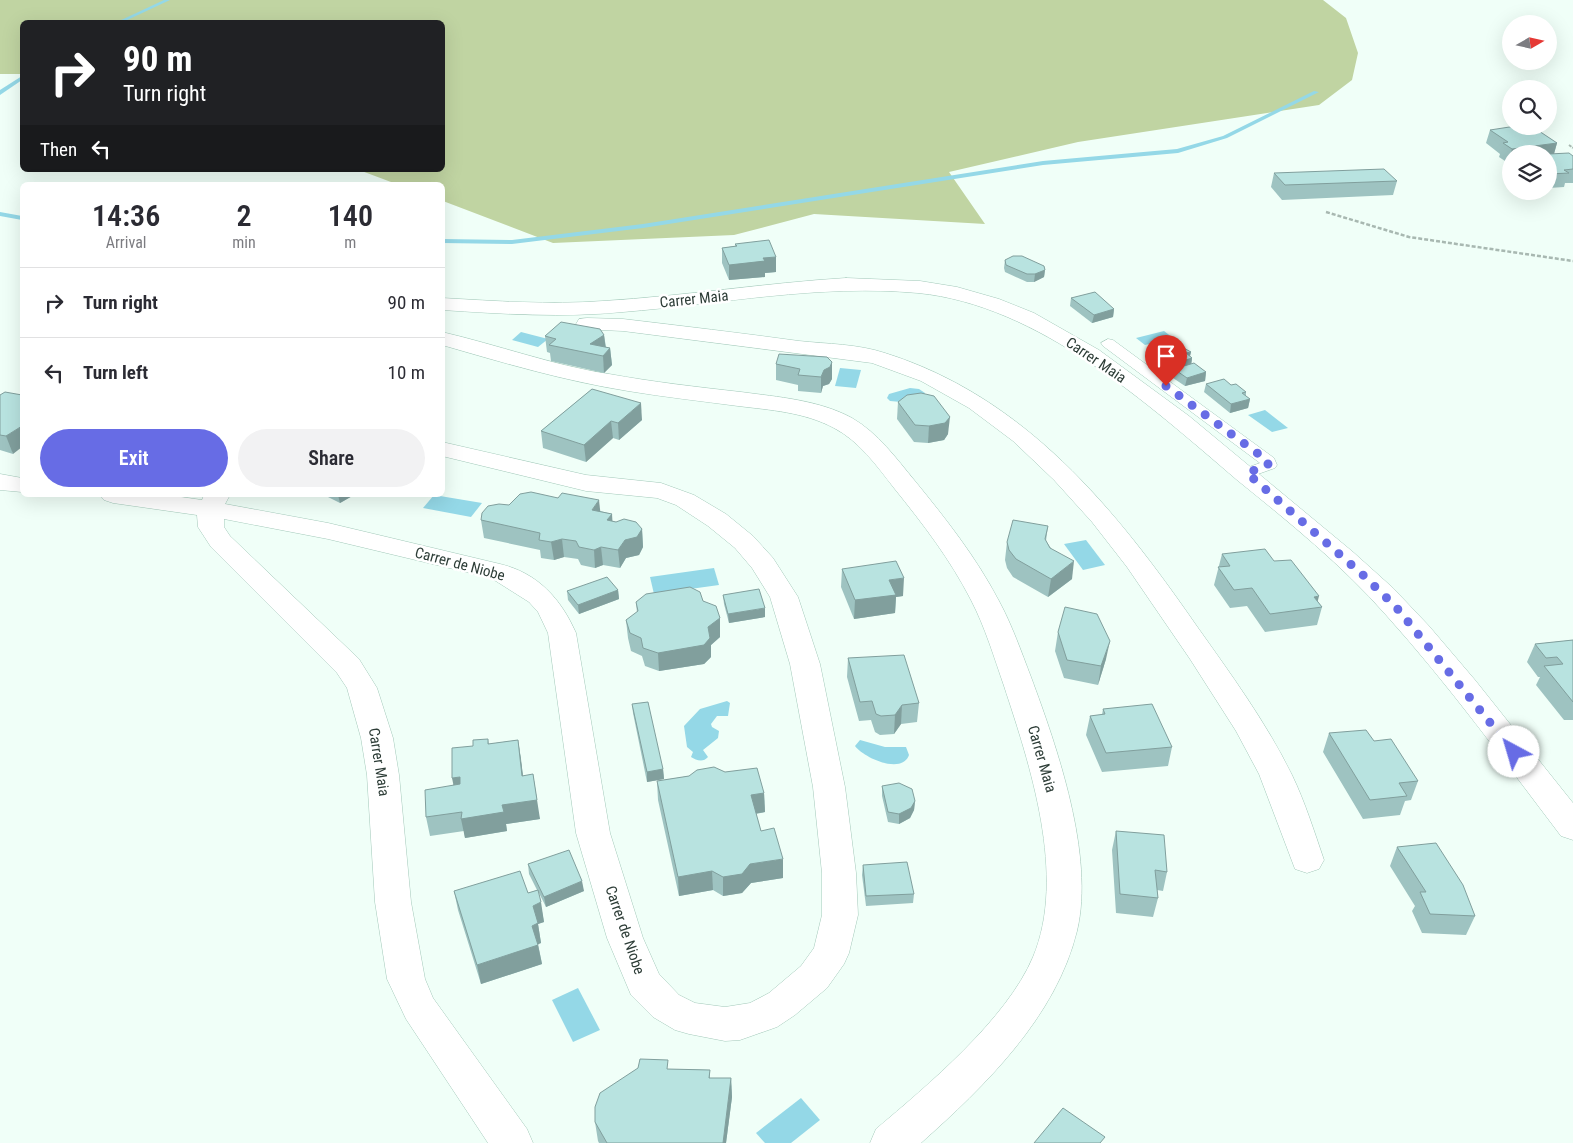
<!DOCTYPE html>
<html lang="en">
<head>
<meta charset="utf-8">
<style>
  body { margin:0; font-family:"Roboto Condensed",sans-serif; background:#f2f2f3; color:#2b2b33; height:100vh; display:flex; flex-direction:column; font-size:19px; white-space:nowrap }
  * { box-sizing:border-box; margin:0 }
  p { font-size:16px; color:#7c7c81 }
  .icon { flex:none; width:28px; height:28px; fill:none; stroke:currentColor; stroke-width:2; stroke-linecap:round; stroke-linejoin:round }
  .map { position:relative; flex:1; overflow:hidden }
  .drawer { position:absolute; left:20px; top:182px; width:425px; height:315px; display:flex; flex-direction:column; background:#fff; border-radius:8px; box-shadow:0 5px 20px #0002 }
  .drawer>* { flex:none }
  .banner { position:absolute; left:20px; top:20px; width:425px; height:152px; border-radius:8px; box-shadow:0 5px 20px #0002; background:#202124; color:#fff; overflow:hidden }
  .needle { width:32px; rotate:81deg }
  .fabs { position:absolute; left:1502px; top:15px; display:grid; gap:10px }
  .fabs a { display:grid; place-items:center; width:55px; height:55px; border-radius:50%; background:#fff; box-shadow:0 5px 20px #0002; font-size:25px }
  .pin { position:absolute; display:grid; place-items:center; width:42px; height:42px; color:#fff; margin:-51px -21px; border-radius:50% 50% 50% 0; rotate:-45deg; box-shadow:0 0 5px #0007 }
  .pin .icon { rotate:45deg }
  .me { position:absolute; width:55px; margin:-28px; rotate:321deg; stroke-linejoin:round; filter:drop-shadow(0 0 4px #0008) }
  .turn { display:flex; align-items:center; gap:18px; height:105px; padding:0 20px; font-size:22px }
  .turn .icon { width:65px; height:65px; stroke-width:2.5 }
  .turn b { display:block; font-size:35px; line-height:42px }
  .then { display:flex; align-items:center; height:48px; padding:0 20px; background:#0003; gap:10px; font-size:19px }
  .eta { display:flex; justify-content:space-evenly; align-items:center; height:85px; text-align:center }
  .eta b { font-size:30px; font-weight:600; line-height:35px }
  .action { display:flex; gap:10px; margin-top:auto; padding:10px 20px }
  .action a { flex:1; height:58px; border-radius:30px; background:#676ce5; color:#fff; font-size:20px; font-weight:600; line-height:58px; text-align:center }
  .action a+a { background:#f2f2f3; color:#2b2b33 }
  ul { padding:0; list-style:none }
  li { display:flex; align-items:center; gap:15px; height:70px; padding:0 20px; border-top:1px solid #e1e1e2 }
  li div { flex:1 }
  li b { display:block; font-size:19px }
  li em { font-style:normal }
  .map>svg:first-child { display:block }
  .green { fill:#c0d4a2 }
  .water { fill:#94d8e7 }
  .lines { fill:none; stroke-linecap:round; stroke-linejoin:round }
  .stream { fill:#94d8e7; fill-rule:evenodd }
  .service-casing { stroke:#a3c9ba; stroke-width:1 }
  .minor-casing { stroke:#a3c9ba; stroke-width:1 }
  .path-far1 { stroke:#a8b8b1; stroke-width:2; stroke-dasharray:3 1; stroke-linecap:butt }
  .path { stroke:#a8b8b1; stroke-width:2.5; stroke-dasharray:4 2; stroke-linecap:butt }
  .service { fill:#fff; fill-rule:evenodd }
  .minor { fill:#fff; fill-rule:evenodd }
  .wall { fill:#9ec3c1 }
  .shaded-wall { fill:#819f9d }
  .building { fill:#b8e3e0; stroke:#819f9d }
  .route { stroke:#676ce5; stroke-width:9; stroke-dasharray:0 16.2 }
  .labels { text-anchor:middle; stroke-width:5; stroke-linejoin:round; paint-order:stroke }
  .street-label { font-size:15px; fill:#2d3d37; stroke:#fff }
</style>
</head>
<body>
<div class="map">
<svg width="1573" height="1143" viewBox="0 0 1573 1143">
  <rect width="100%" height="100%" fill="#f0fff8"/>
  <polygon class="green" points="0,0 1323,0 1346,18 1358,53 1352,80 1319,105 1078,142 949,172 985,224 814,214 734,235 553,243 443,201 442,185 399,185 359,170 442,170 442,22 22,22 22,74 0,74"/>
  <g class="water">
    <polygon points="1164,331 1173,338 1145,345 1136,338"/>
    <polygon points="521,332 548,339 538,347 512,340"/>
    <polygon points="840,368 861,370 856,388 835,386"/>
    <polygon points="910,388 919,389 925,393 923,397 901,402 890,401 887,398 889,394"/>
    <polygon points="1265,410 1288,428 1272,432 1248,415"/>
    <polygon points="434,495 482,503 471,517 423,508"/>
    <polygon points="1086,540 1105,565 1083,570 1064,544"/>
    <polygon points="714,568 719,585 654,594 650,577"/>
    <path d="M727 701 730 703 728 716H717L711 724 712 727 719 731 718 738 703 750 708 757C703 763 696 760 691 757L693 752 687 747 684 726 700 709Z"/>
    <path d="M860 740 885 747H906L909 755C902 775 864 758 855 746Z"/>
    <polygon points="578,988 600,1030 573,1042 552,1000"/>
    <polygon points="801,1098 820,1120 791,1143 765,1143 756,1133"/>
  </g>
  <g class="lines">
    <g class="stream">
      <polygon points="164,0 170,0 123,22 117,22"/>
      <polygon points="22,76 22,80 0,95 0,90"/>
      <polygon points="1314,91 1319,92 1227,138 1178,153 1043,165 643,228 512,244 442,243 442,239 512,240 643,224 1043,161 1177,149 1223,136"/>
      <polygon points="0,212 22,216 22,220 0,216"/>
    </g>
    <g class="service-casing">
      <polygon id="service" points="1108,339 1113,340 1274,458 1277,465 1275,468 1247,478 1241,476 1239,473 1241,470 1260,463 1103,346 1101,343"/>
    </g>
    <g class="minor-casing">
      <g id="minor">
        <path d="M846 278 920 281 957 287 999 299 1034 313 1099 350 1189 416 1353 552 1393 588 1429 626 1475 680 1573 803V840L1561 836C1504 761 1449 685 1386 615 1342 565 1289 522 1237 480 1148 404 1039 305 918 293 819 284 721 304 623 312 563 318 503 314 442 310V298C496 301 549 305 603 301 684 296 765 283 846 278Z"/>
        <path d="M587 318 623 319C682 326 741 333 799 341 827 344 858 344 885 353 1025 397 1115 508 1196 625 1230 673 1266 722 1292 775 1305 802 1314 831 1324 860L1319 869 1307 873 1295 869 1259 774 1236 731 1190 659 1127 567 1092 522 1054 480 1013 441 969 408 921 381 872 363 623 331 579 329 576 324 579 319Z"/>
        <path d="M442 332C498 345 552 365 609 374 653 382 697 387 741 392 778 397 819 400 852 418 878 433 896 458 915 481 946 519 976 557 999 601 1012 625 1021 651 1031 677 1057 747 1095 856 1077 931 1056 1017 985 1086 921 1143H870L876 1129C927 1086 1007 1019 1033 957 1067 876 1030 765 1004 686 994 657 985 627 971 600 950 559 923 524 894 488 877 466 859 441 834 428 804 412 770 410 738 406 701 401 664 397 628 391 565 381 504 363 442 345Z"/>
        <path d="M442 442 586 475 661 483 694 495 726 514 753 536 773 558 798 597 820 664 845 787 856 873 858 915 849 953 844 964 827 988 795 1015 777 1027 740 1040 725 1041 689 1034 675 1030 653 1017 631 995 607 938 576 833 548 633 538 612 529 602 491 578 328 539 224 519V527L230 536 359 659 377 688 393 738 399 775 411 902 425 979 433 998 527 1129 533 1143H488L406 1019 387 979 375 902 367 775 361 738 347 688 337 673 211 547 198 527 197 515 113 503 104 500 100 495H167L202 500 204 495H230L225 504 328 523 500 564C538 573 561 599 576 633L610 833 643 938 659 974 679 995 695 1003 725 1007 750 1003 769 993 801 966 814 948 822 915V873L813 787 790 664 770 597 752 568 735 548 708 526 676 505 657 498 586 491 442 456Z"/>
        <polygon points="0,474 22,478 22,492 0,490"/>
      </g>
    </g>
    <polyline class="path-far1" points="1569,145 1573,148"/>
    <polyline class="path" points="1326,212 1409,237 1573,261"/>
    <use href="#service" class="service"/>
    <use href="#minor" class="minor"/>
  </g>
  <g class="wall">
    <polygon points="1490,130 1524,132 1557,143 1554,154 1573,156 1573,183 1565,183 1564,187 1549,188 1549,154 1511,154 1508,163 1499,157 1500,154 1486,143"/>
    <polygon points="1274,173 1397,181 1393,195 1282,200 1271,187"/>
    <polygon points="735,244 776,257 776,272 765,273 765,277 729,280 722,263 722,248 735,246"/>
    <polygon points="1005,260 1045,270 1044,277 1034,282 1027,282 1005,272 1004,268"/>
    <polygon points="1071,298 1114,309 1113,317 1092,323 1070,306"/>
    <polygon points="604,335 606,347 610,348 612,365 604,373 551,361 550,353 547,352 545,336"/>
    <polygon points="1152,344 1191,352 1190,356 1192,358 1191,364 1206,372 1205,381 1185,386 1173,378 1174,371 1151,352"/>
    <polygon points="832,362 832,379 829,384 823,386 821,393 798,391 798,385 776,380 776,364"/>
    <polygon points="1206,384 1231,385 1246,392 1246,396 1250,399 1248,408 1230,413 1204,392"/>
    <polygon points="592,389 642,420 619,440 613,438 586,462 543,448 541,431"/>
    <polygon points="0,395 13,454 0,450"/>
    <polygon points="898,402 948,434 944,440 928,443 914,442 897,419"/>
    <polygon points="324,495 354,495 340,503"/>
    <polygon points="509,505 600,511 612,514 612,521 642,529 643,547 639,555 626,558 620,568 603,565 595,568 581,565 578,559 564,557 554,560 541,558 540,550 484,538 481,520"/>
    <polygon points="1048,526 1046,541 1072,579 1048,597 1013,577 1007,568 1005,560 1007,542"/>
    <polygon points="1222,554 1274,561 1317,601 1322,607 1317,625 1265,632 1247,606 1230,608 1214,585"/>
    <polygon points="842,569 903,596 896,597 895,613 854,619 841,587"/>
    <polygon points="618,590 619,599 579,614 568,600 567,591"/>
    <polygon points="723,595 765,617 729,623 724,604"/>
    <polygon points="703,601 720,618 720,637 711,645 711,657 704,664 659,671 645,666 642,656 631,651 628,638 626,620 637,613 636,602"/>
    <polygon points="1058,632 1106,659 1098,685 1064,678 1055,651"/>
    <polygon points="1573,640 1573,720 1564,720 1536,685 1540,677 1538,677 1527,662 1535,644"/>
    <polygon points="848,658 919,703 917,722 901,724 894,734 880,735 875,732 871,720 859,721 847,677"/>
    <polygon points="632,704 663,769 664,779 647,782 633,713"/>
    <polygon points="1103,709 1172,747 1168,766 1102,772 1086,735 1090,716 1102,715"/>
    <polygon points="1329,733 1374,741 1418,781 1411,800 1405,801 1400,815 1363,819 1323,752"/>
    <polygon points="488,739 489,744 518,740 523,775 540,819 506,824 507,831 465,838 464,831 430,836 426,817 453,785 473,746"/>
    <polygon points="689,776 764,793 765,812 756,814 761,831 783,878 751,883 742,893 723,896 713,890 679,896 658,800 657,781"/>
    <polygon points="882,786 915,801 914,810 910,818 899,824 888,822 882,796"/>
    <polygon points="1116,831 1167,872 1163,891 1157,890 1158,898 1153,917 1116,913 1112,850"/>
    <polygon points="1397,847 1475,916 1466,935 1422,933 1412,911 1415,906 1390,866"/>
    <polygon points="528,864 584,891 546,907 538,891 544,922 538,924 541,943 538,944 542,964 481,984 458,910 454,891 528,893 537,890 529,874"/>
    <polygon points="863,865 914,894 913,903 866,906 862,875"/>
    <polygon points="669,1069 710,1070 710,1078 731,1078 732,1097 726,1143 599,1143 598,1141 595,1122"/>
  </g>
  <g class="shaded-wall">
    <polygon points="1557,143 1553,157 1549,158 1549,154 1511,154 1511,162 1508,163 1512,149"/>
    <polygon points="776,257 776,272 765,273 765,277 729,280 729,265 763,258"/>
    <polygon points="1045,270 1044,277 1034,282 1035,274"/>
    <polygon points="1114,309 1113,317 1092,323 1094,315"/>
    <polygon points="604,335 606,351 590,344"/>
    <polygon points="610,348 612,365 604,373 603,356"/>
    <polygon points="1191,352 1189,359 1192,358 1191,367 1175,369 1176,363 1186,353"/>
    <polygon points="832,362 832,379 829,384 823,386 821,393 821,377 824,370"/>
    <polygon points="1206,372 1205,381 1185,386 1187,378"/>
    <polygon points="1250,399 1248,408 1230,413 1231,404"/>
    <polygon points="641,403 642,420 619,440 618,423"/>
    <polygon points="950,417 948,434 944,440 928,443 929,426"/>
    <polygon points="611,421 613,438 586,462 584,445"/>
    <polygon points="22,426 22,447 13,454 6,436"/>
    <polygon points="338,495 354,495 340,503"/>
    <polygon points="599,500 601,518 592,510"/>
    <polygon points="612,514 613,531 607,520"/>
    <polygon points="642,529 643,547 639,555 626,558 620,568 618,550 625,540"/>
    <polygon points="562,539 564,557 554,560 551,542"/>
    <polygon points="601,547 603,565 595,568 594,550"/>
    <polygon points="1074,561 1072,579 1048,597 1051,579"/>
    <polygon points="904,578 903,596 896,597 895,613 854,619 855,600 889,580"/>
    <polygon points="618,590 619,599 579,614 578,605"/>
    <polygon points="1319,596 1316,608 1314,597"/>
    <polygon points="765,608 765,617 729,623 728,614"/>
    <polygon points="720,618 720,637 711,645 711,657 704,664 659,671 658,653 708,627"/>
    <polygon points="1110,641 1106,659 1098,685 1101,666"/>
    <polygon points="902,705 901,724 894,734 895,715"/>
    <polygon points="518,740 521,759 525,795 522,776"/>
    <polygon points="663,769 664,779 647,782 647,772"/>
    <polygon points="533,774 540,819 506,824 507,831 465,838 461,819 502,805"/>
    <polygon points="460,777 463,796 456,797 452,778"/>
    <polygon points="764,793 765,812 752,814 751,795"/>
    <polygon points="915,801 914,810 910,818 899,824 899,814"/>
    <polygon points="783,859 783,878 751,883 742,893 723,896 723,877 750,864"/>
    <polygon points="712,871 713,890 679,896 678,877"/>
    <polygon points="582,881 584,891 546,907 544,897"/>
    <polygon points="541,902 544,922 538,924 541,943 536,945 532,926 533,906"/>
    <polygon points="538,945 542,964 481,984 477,965"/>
    <polygon points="731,1078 732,1097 726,1143 723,1143"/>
  </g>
  <g class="building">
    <polygon points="1516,126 1524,132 1539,131 1557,143 1512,149 1503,143 1508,142 1490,130"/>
    <polygon points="1569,153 1573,156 1573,169 1564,170 1569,173 1549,174 1549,154"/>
    <polygon points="1384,169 1397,181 1285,185 1274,173"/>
    <polygon points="769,240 776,257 763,258 765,261 729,265 722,248 737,246 735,244"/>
    <polygon points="1013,256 1022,256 1044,266 1045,270 1035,274 1027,274 1006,265 1005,260"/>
    <polygon points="1095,292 1114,309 1094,315 1071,298"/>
    <polygon points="561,322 600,329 604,335 590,344 610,348 603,356 549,345 556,339 545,336"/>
    <polygon points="1169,340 1191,352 1186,353 1192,358 1176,363 1152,344"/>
    <polygon points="779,354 827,357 832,362 830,367 824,370 821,377 798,375 800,369 776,364"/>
    <polygon points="1194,363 1206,372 1187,378 1174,369"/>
    <polygon points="1224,379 1231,385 1236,384 1246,392 1242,393 1250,399 1231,404 1206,384"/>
    <polygon points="592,389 641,403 618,423 611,421 584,445 541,431"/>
    <polygon points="5,392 22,395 22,426 6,436 0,435 0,395"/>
    <polygon points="921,393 934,396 950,417 945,423 929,426 915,425 898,402 907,395"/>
    <polygon points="531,492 558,498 562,493 599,500 592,510 612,514 607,520 616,522 624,519 636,522 642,529 637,537 625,540 618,550 601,547 594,550 579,547 576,541 562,539 551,542 539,540 540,533 481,520 482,513 488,506 499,504 509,505 520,494"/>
    <polygon points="1013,520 1048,526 1045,539 1050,548 1074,561 1051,579 1016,559 1009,550 1007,542"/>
    <polygon points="1265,549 1274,561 1291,560 1319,596 1314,597 1322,607 1270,614 1252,588 1234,590 1218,567 1230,566 1222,554"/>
    <polygon points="896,561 904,578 889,580 896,595 855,600 842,569"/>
    <polygon points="607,577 618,590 578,605 567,591"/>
    <polygon points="690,587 700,592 703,601 716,606 720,618 708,627 710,638 704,645 658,653 643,648 641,638 630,633 626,620 638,611 636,602 646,594"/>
    <polygon points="759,589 765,608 728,614 723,595"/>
    <polygon points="1065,607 1097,614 1110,641 1101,666 1067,660 1058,632"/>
    <polygon points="1573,640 1573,702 1544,666 1563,664 1557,657 1546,658 1535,644"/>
    <polygon points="904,655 919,703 902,705 895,715 881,716 876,714 872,701 860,702 848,658"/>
    <polygon points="648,702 663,769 647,772 632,704"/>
    <polygon points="1152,704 1172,747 1106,753 1090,716 1105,714 1103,709"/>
    <polygon points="1366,730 1374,741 1391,739 1418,781 1399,783 1407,796 1370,800 1329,733"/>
    <polygon points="488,739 488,744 518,740 522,776 533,774 537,800 502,805 504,812 461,819 462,812 426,817 425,790 460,784 460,777 452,778 452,748 473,746 473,740"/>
    <polygon points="714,767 725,772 757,768 764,793 751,795 761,831 774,828 783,859 750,864 742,874 723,877 712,871 678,877 657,781 689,776 697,770"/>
    <polygon points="899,783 912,789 915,801 911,808 899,814 888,812 882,786"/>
    <polygon points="1116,831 1164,835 1167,872 1155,870 1158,898 1120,894"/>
    <polygon points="1436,843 1463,885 1475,916 1430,914 1420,892 1426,892 1397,847"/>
    <polygon points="569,850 582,881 544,897 528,864"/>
    <polygon points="907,862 914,894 866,896 863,865"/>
    <polygon points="520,871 528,893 538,890 541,902 533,906 538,923 532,926 538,945 477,965 454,891"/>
    <polygon points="640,1059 668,1060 667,1069 710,1070 709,1078 731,1078 723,1143 607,1143 595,1122 595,1107 600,1093 638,1068"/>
    <polygon points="1063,1108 1105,1137 1100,1143 1034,1143"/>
  </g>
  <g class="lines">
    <polyline class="route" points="1166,386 1268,461 1268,465 1247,473 1363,575 1396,607 1514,752"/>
  </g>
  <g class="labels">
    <g class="street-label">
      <text transform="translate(694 299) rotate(-6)" y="5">Carrer Maia</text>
      <text transform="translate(1096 360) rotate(34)" y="5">Carrer Maia</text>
      <text transform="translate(460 564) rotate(15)" y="5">Carrer de Niobe</text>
      <text transform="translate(1042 759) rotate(74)" y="5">Carrer Maia</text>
      <text transform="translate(379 762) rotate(81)" y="5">Carrer Maia</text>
      <text transform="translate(625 930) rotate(71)" y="5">Carrer de Niobe</text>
    </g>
  </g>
</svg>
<div class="fabs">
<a><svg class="needle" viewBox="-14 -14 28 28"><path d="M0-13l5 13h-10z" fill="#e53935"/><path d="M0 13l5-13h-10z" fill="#7c7c81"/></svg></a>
<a><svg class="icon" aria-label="search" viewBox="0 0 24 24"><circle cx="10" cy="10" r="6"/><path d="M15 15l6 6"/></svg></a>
<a><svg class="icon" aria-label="layers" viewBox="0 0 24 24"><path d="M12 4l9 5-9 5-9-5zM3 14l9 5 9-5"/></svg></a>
</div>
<div class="pin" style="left:1166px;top:386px;background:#d93025"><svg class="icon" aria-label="arrive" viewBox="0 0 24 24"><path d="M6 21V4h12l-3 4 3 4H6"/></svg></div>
<svg class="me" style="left:1514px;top:752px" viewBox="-20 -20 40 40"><circle r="19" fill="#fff"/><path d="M0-13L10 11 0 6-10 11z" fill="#676ce5"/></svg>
<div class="banner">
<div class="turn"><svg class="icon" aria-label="right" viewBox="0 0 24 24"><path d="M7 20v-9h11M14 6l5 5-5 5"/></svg><div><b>90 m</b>Turn right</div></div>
<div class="then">Then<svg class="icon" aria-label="left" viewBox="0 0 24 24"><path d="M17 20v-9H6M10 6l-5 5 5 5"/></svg></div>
</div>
<section class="drawer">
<div class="eta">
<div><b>14:36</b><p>Arrival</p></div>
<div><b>2</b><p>min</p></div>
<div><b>140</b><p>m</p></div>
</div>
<ul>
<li><svg class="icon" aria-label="right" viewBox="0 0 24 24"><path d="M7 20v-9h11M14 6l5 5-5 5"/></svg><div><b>Turn right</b></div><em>90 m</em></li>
<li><svg class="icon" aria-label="left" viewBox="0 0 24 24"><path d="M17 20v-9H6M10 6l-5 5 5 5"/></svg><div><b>Turn left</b></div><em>10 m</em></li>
</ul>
<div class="action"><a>Exit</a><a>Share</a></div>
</section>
</div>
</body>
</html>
